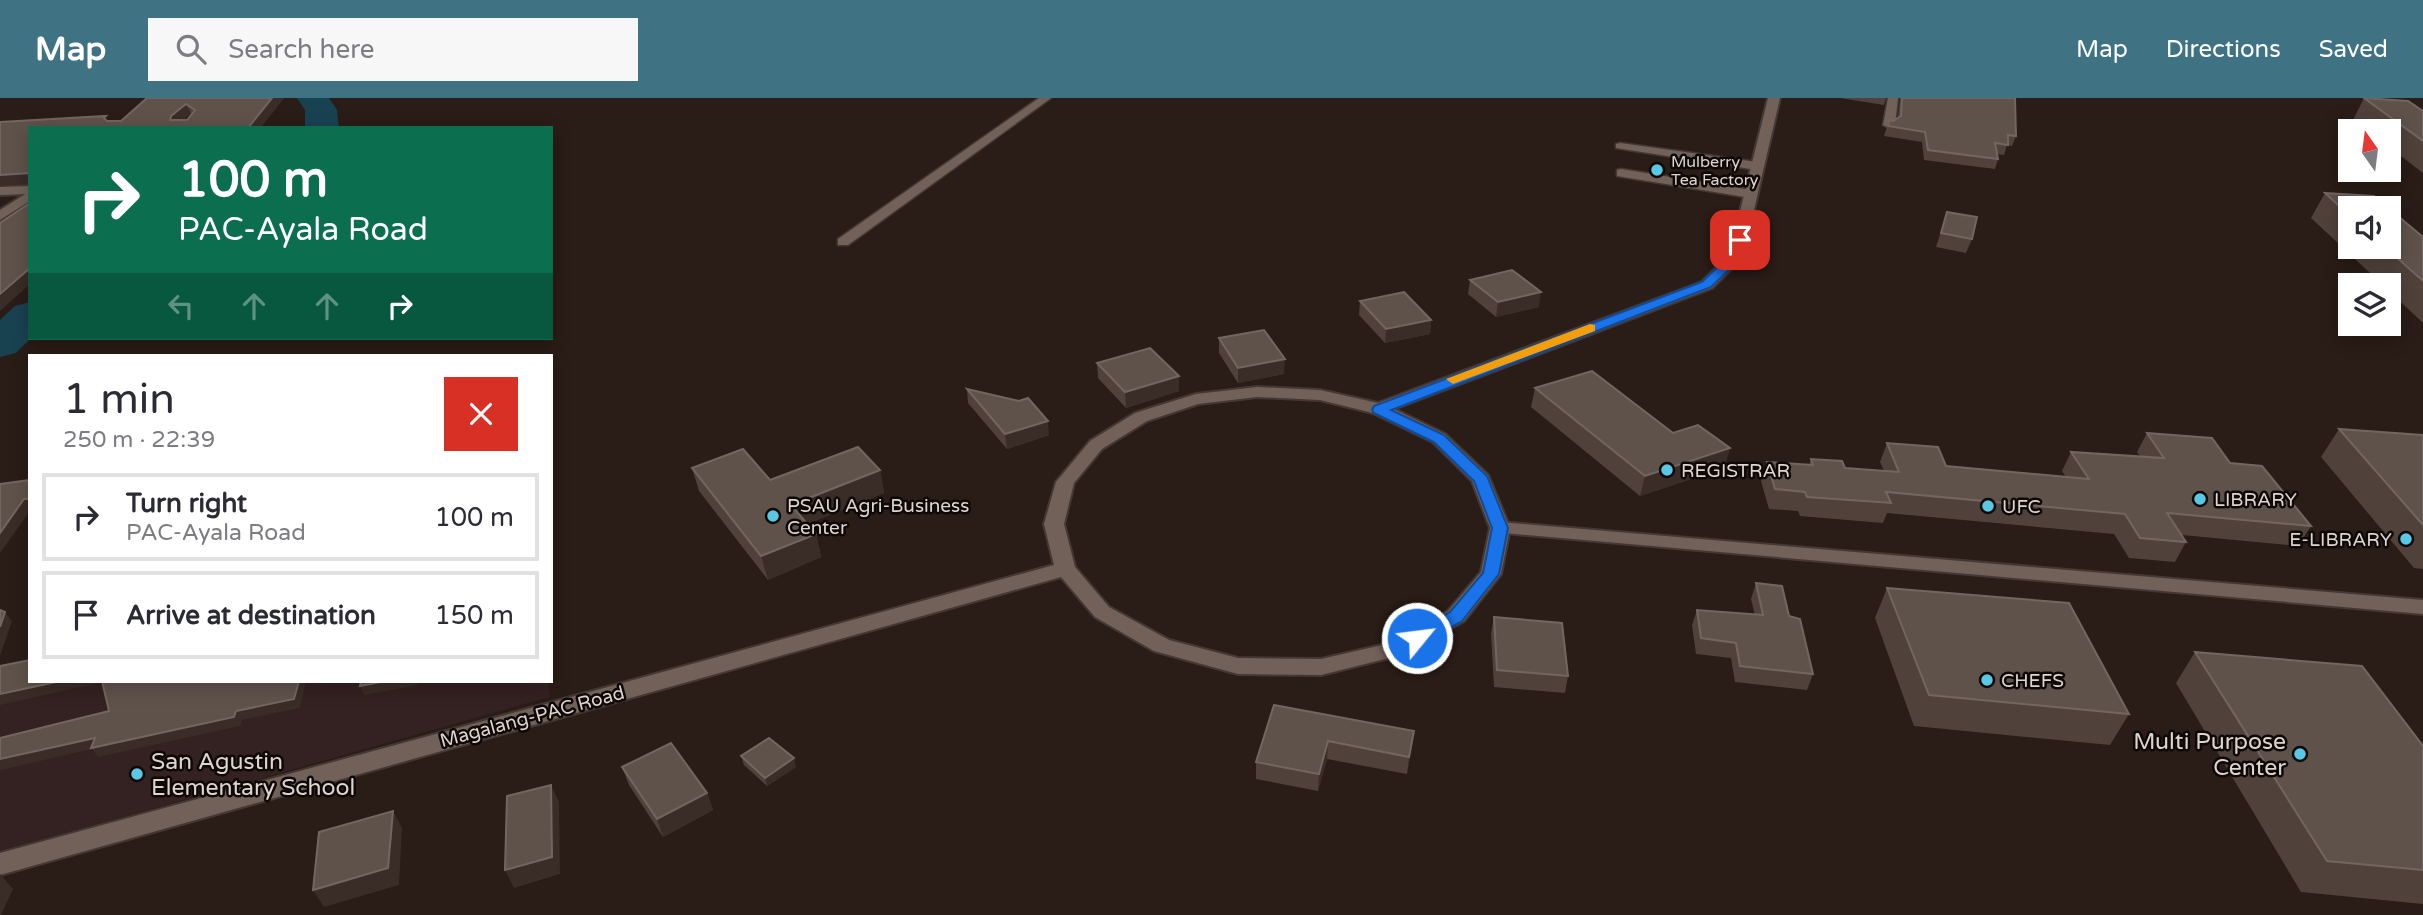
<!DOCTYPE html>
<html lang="en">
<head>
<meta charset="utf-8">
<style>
  body { margin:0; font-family:"Varela Round",sans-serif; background:#f7f7f7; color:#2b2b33; height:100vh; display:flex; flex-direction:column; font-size:26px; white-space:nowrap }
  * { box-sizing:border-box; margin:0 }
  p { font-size:23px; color:#7c7c81 }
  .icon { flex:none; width:38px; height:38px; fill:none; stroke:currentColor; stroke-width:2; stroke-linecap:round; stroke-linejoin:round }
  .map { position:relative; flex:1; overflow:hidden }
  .side { position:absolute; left:28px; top:256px; width:525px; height:329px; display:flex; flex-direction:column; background:#fff; border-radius:0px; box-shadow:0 4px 18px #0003 }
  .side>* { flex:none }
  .hud { position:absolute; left:28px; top:28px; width:525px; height:214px; border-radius:0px; box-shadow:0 4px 18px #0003; background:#0b6e4f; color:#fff; overflow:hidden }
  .needle { width:46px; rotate:346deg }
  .fabs { position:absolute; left:2338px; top:21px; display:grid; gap:14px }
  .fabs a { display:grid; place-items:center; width:63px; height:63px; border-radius:0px; background:#fff; box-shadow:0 4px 18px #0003; font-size:35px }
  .pin { position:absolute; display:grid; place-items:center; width:60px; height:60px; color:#fff; margin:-30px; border-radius:14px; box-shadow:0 4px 10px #0006 }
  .me { position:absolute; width:77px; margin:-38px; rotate:61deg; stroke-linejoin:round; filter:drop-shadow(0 0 5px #0008) }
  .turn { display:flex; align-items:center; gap:24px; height:147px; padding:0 35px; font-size:32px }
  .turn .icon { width:91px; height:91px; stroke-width:2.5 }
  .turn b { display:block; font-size:49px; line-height:60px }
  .lanes { display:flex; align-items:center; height:66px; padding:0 35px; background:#0003; justify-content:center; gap:35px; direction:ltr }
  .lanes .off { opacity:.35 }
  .round { display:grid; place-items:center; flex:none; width:74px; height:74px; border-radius:0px; background:#f7f7f7 }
  .headline { display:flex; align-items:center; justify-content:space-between; height:119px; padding:0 35px }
  h1 { font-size:42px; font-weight:600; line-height:52px }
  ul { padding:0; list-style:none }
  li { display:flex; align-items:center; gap:21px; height:88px; margin:0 14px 10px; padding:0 21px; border:4px solid #e1e1e2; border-radius:0px }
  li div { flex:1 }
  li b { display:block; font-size:26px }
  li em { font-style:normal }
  header { display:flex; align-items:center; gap:42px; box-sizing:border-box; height:98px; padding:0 35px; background:#3f7283; color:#fff }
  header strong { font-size:33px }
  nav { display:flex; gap:38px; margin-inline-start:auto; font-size:24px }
  .search { width:490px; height:63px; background:#f7f7f7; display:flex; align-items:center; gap:18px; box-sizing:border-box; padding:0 24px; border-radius:0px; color:#7c7c81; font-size:26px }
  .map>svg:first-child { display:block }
  .education { fill:#342121 }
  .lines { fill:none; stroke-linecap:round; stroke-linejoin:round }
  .river { fill:#194250; fill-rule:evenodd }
  .service-casing { stroke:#433834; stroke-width:3 }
  .minor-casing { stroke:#433834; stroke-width:4 }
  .tertiary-casing { stroke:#433834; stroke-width:4 }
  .service { fill:#716159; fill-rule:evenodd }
  .minor { fill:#716159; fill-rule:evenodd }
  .tertiary { fill:#716159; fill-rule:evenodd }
  .wall { fill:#50423b; fill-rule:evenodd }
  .shaded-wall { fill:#3a2c26 }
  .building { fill:#5f524b; stroke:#736660; stroke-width:2; fill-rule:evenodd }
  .route { fill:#1a73e8; stroke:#114b97; stroke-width:2 }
  .slow { fill:#f59e0b }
  .poi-dot { fill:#58c8e4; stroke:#0e0806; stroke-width:2.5 }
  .labels { text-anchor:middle; stroke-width:5; stroke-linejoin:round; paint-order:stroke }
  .far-poi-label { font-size:16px; fill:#ded5d0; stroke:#0e0806; text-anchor:start }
  .poi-label { font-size:19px; fill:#ded5d0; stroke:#0e0806; text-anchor:start }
  .street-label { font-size:19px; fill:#ded5d0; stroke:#0e0806 }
  .near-poi-label { font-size:23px; fill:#ded5d0; stroke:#0e0806; text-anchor:end }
</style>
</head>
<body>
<header>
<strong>Map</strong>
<div class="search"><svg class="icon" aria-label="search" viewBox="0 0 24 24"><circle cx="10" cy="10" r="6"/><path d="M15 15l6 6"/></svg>Search here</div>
<nav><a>Map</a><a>Directions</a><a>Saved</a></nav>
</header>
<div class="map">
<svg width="2423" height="817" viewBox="0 0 2423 817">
  <rect width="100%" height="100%" fill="#2a1c16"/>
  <polygon class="education" points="0,573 30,583 548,583 550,599 0,754"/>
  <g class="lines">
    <g class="river">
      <polygon points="297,0 329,0 337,12 339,30 305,30 305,12"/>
      <polygon points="30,204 31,240 16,255 0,259 0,222 15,208"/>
    </g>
    <g class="service-casing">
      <g id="service">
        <polygon points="1039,0 1051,0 848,147 838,147 838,141"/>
        <polygon points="1888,0 1898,0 1895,27 1889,30 1883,27"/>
        <polygon points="1620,45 1757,64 1763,68 1757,72 1616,50 1616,46"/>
        <polygon points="1621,71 1751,92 1757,96 1751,100 1617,78 1617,72"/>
      </g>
    </g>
    <g class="minor-casing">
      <g id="minor">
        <polygon points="30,88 30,96 0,97 0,89"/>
        <polygon points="1500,424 2423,502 2423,516 1493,434 1490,430 1493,426"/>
      </g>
    </g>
    <g class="tertiary-casing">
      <g id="tertiary">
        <path d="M1768 0H1780L1747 142 1732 170 1712 190 1394 311 1445 336 1488 377 1510 430 1501 476 1464 523 1405 556 1321 577 1238 576 1154 553 1095 519 1061 479 0 777V755L1054 467 1044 426 1056 384 1090 343 1135 315 1196 296 1257 289 1320 292 1378 305 1702 184 1721 165 1733 142ZM1257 299 1320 302 1373 315 1433 344 1472 383 1490 430 1481 474 1448 513 1391 545 1321 561 1238 560 1169 542 1109 509 1075 469 1064 426 1074 385 1102 351 1147 323 1198 306Z"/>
        <polygon points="30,93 30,103 0,122 0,112"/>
      </g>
    </g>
    <use href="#service" class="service"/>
    <use href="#minor" class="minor"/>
    <use href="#tertiary" class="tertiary"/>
  </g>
  <g class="wall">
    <path d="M147 0H284L260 30H30V86L0 88V24L121 23ZM191 15 192 16 187 22H183Z"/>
    <polygon points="1840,0 1886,0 1884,7"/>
    <polygon points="1900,0 2015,0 2016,38 2012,48 2007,47 2004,57 1997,56 1998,61 1995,71 1924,62 1922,44 1884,38 1889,22 1893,23 1898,19"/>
    <polygon points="2364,0 2423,13 2423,75 2389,49 2389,33 2368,33 2353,22"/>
    <path d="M2325 95 2423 139V225L2389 193V187H2383L2311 120ZM2350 110 2389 149H2350Z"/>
    <polygon points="1947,114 1972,141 1966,155 1936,149"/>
    <polygon points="1470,182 1539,209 1496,219 1468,196"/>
    <polygon points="1360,203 1431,222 1430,236 1385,245 1359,217"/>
    <polygon points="1219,240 1284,276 1238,285 1219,255"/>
    <polygon points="1097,265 1179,293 1126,310 1098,280"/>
    <polygon points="1535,290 1673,335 1730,350 1724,370 1640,398 1531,309"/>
    <polygon points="967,291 1049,337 1007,351 968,305"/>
    <polygon points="2339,331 2423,337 2423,471 2414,470 2321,359"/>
    <polygon points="2147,335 2230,365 2311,428 2298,448 2182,437 2186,444 2175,464 2129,460 2114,436 1887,415 1883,425 1800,418 1798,413 1769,411 1761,383 1767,364 1809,367 1811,361 1845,370 1884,373 1880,364 1887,345 1946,368 2066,379 2062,373 2071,354 2140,358 2137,354"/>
    <polygon points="692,370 770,382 880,372 884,395 807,426 816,436 821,459 768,482 699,393"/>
    <polygon points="1756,485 1813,576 1807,592 1735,584 1731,560 1696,556 1692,527 1697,512 1755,517 1751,501"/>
    <polygon points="1887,490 2129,616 2110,647 1914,628 1875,520"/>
    <polygon points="1494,519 1568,578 1565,595 1494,589 1491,536"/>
    <polygon points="2195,554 2423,648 2423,806 2301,794 2176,585"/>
    <polygon points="1274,607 1414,633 1407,676 1327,661 1318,693 1256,681 1256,664"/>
    <polygon points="741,658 796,669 767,688 744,667"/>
    <polygon points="622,669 707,695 713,712 663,739 629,687"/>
  </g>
  <g class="shaded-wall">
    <polygon points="272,0 284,0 260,30 248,30"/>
    <polygon points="186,6 191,15 175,28 170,22 171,18"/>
    <polygon points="30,75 30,86 0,88 0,77"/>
    <polygon points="30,170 30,186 0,213 0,196"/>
    <polygon points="1541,194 1539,209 1496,219 1498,204"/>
    <polygon points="1431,222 1430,236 1385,245 1386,231"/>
    <polygon points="1285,261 1284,276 1238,285 1238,270"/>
    <polygon points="1179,278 1179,293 1126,310 1125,294"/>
    <polygon points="1048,323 1049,337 1007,351 1005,336"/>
    <polygon points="1730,350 1724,370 1640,398 1645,378"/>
    <polygon points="880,372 884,395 797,430 791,407"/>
    <polygon points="24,401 30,401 30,413 0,455 0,435"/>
    <polygon points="816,436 821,459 768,482 761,458"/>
    <polygon points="5,514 12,523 0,558 0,529"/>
    <polygon points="61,583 107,583 0,607 0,596"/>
    <polygon points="299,583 306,583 300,610 242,622 240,628 98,659 92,651 1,672 0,670 0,661 95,640 236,613"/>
    <polygon points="386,583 418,583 417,587 365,597 360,588"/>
    <polygon points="1414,633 1412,650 1407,676 1409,659"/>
    <polygon points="1328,643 1327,661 1318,693 1319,676"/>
    <polygon points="794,660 796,669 767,688 765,680"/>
    <polygon points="551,687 559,704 560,776 514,790 505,772"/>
    <polygon points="707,695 713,712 663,739 657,721"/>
    <polygon points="393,713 402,730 399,787 324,809 313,792"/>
    <polygon points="0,776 13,791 1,817 0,817"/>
  </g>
  <g class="building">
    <path d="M147 0H272L248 30H30V75L0 77V24L106 18 104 20 107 23H121ZM186 6 195 12 187 22H170L171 18Z"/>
    <polygon points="1902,0 2015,0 2016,38 2008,37 2008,47 1995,45 1998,61 1928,52 1925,34 1888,28 1889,22 1893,23 1901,18"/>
    <polygon points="2364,0 2408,3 2423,13 2423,43"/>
    <polygon points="2325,95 2374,98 2423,139 2423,183 2385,149 2389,149 2389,110 2350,110 2350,118"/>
    <polygon points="30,105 30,170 0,196 0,125"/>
    <polygon points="1947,114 1977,119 1972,141 1941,135"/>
    <polygon points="1512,172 1541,194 1498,204 1470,182"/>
    <polygon points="1404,194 1431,222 1386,231 1360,203"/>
    <polygon points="1264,232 1285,261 1238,270 1219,240"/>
    <polygon points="1150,250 1179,278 1125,294 1097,265"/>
    <polygon points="1592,273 1673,335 1698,327 1730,350 1645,378 1535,290"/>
    <polygon points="967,291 1019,303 1028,300 1048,323 1005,336"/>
    <polygon points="2339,331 2423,337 2423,427"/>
    <polygon points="2147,335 2212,340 2230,365 2262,368 2311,428 2167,415 2186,444 2140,440 2125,416 1886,394 1891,405 1807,399 1805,394 1775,391 1767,364 1813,367 1811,361 1842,363 1845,370 1899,374 1887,345 1938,349 1946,368 2089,381 2071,354 2164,360"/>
    <polygon points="858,349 880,372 791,407 816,436 761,458 692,370 743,351 770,382"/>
    <polygon points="30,382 30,401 24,401 0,435 0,386"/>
    <polygon points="1756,485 1782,488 1789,518 1800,521 1813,576 1740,568 1736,545 1701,540 1697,512 1763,517"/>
    <polygon points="1887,490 2069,505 2129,616 1929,597"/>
    <polygon points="0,512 5,514 0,529"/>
    <polygon points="1494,519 1562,525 1568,578 1497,572"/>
    <polygon points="2195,554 2362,568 2423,648 2423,772 2327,763"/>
    <polygon points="30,562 30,583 61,583 0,596 0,568"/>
    <polygon points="102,583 299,583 294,601 236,613 234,619 91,650 95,640 0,661 0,640 109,613"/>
    <polygon points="361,583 386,583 360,588"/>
    <polygon points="1274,607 1414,633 1409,659 1328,643 1319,676 1256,664"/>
    <polygon points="769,640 794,660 765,680 741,658"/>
    <polygon points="671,645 707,695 657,721 622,669"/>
    <polygon points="551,687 552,759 505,772 507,698"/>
    <polygon points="393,713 388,770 313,792 319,734"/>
  </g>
  <polygon class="route" points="1735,140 1746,142 1732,169 1711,189 1391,312 1444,337 1487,378 1508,430 1499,476 1462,523 1423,545 1411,545 1408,540 1411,536 1450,514 1483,475 1492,430 1474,383 1434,344 1374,315 1372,312 1374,308 1702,184 1722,165"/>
  <polygon class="slow" points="1590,226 1595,227 1595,233 1458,284 1453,286 1446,281"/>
  <g class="poi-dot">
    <circle cx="1657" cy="72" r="7"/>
    <circle cx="1667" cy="372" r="7"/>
    <circle cx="2200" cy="401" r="7"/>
    <circle cx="1988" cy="408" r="7"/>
    <circle cx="773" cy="418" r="7"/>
    <circle cx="2406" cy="441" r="7"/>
    <circle cx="1987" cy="582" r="7"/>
    <circle cx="2300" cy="656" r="7"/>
    <circle cx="137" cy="676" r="7"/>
  </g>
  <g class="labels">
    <g class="far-poi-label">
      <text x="1671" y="69">Mulberry<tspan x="1671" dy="18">Tea Factory</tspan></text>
    </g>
    <g class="poi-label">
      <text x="1681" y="379">REGISTRAR</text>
      <text x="2214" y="408">LIBRARY</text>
      <text x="787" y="414">PSAU Agri-Business<tspan x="787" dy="22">Center</tspan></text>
      <text x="2002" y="415">UFC</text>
      <text x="2392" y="448" text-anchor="end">E-LIBRARY</text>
      <text x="2001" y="589">CHEFS</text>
    </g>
    <g class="street-label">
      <text transform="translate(532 618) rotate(-15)" y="7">Magalang-PAC Road</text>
    </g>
    <g class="near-poi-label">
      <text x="2286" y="651">Multi Purpose<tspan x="2286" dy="26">Center</tspan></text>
      <text x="151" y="671" text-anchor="start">San Agustin<tspan x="151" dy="26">Elementary School</tspan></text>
    </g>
  </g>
</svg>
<div class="fabs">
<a><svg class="needle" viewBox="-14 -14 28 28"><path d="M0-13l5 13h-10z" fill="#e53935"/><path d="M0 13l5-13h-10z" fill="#7c7c81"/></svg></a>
<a><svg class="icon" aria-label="sound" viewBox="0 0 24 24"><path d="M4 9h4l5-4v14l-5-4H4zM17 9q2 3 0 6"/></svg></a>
<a><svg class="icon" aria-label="layers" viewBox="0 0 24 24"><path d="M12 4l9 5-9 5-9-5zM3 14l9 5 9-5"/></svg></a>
</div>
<div class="pin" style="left:1740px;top:142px;background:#d93025"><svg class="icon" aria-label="arrive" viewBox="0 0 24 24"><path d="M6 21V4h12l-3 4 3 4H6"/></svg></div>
<svg class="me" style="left:1417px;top:540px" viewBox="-20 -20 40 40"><circle r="17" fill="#1a73e8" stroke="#fff" stroke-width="3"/><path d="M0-11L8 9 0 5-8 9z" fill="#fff"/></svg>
<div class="hud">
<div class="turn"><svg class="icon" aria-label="right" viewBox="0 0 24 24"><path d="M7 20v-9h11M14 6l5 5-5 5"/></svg><div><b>100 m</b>PAC-Ayala Road</div></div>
<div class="lanes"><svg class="icon off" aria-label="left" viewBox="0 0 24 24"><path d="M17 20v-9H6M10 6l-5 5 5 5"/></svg><svg class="icon off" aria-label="ahead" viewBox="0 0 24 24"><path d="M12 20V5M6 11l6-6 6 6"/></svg><svg class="icon off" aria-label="ahead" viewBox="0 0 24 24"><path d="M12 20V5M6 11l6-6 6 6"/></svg><svg class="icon" aria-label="right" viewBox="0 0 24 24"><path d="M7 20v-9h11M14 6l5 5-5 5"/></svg></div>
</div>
<section class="side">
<div class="headline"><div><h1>1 min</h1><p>250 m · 22:39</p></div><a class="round" style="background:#d93025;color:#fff"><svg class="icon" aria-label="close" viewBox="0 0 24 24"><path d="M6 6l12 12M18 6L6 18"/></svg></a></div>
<ul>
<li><svg class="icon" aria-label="right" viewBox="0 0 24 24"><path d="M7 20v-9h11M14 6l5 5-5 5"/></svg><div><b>Turn right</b><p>PAC-Ayala Road</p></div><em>100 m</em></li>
<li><svg class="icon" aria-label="arrive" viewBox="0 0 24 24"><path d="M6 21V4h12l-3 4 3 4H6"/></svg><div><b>Arrive at destination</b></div><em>150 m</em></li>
</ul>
</section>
</div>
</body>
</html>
